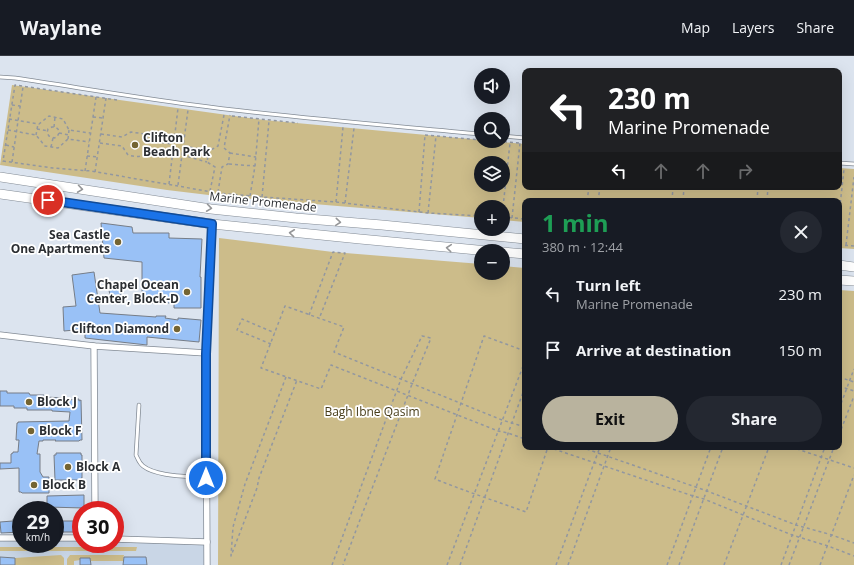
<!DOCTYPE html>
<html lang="en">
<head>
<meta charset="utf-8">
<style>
  body { margin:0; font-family:"Open Sans",sans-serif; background:#242831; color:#f1f3f6; height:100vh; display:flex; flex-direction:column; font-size:15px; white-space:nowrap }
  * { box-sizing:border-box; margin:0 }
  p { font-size:13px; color:#9ea1a6 }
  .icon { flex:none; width:22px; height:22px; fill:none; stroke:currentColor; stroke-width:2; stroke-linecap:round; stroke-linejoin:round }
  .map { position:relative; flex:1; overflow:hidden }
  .panel { position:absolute; left:522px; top:142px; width:320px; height:252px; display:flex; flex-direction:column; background:#171b24; border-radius:8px; box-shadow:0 4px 16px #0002 }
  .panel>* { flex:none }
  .guide { position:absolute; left:522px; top:12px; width:320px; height:122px; border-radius:8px; box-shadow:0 4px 16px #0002; background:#202124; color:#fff; overflow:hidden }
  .controls { position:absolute; left:474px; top:12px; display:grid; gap:8px }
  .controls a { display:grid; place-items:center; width:36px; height:36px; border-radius:50%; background:#171b24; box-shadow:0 4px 16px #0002; font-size:20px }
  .speed { position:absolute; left:12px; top:445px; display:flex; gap:8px; font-size:20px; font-weight:700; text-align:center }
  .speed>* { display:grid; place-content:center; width:52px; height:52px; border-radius:50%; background:#171b24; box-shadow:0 4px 16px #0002; line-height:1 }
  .speed small { font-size:10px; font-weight:400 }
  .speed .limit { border:6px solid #d22; background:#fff; color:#111 }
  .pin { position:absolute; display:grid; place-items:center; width:34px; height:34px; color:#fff; margin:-17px; border:2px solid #fff; border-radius:50%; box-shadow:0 1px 4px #0007 }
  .me { position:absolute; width:44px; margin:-22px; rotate:0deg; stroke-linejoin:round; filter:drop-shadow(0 0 3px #0008) }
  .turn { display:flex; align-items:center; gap:14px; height:84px; padding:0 20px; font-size:18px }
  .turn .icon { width:52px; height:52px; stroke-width:2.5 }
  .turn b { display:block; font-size:28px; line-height:34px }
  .lanes { display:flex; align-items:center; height:38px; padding:0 20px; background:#0003; justify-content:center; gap:20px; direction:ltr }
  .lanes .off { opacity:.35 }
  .round { display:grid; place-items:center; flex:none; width:42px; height:42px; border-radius:21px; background:#242831 }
  .summary { display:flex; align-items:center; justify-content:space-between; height:68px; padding:0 20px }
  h1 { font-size:24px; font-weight:700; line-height:30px; color:#1e9e55 }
  .button { display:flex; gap:8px; margin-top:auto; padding:8px 20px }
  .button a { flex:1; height:46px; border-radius:24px; background:#b9b39e; color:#111; font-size:16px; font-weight:700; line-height:46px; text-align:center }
  .button a+a { background:#242831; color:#f1f3f6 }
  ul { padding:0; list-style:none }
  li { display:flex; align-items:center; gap:12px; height:56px; padding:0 20px }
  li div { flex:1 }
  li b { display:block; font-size:15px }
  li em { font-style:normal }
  header { display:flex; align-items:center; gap:24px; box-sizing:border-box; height:56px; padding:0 20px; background:#171b24; border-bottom:1px solid #363941 }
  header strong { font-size:19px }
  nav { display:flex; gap:22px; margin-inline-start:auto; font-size:14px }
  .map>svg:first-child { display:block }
  .built { fill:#c9d6e6 }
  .green { fill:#ccbc8a; fill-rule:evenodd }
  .building { fill:#99c1f6; stroke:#767d87 }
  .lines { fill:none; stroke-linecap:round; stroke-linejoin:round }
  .service-casing { stroke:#838b95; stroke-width:4.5 }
  .minor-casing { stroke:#838b95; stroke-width:7 }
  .primary-casing { stroke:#838b95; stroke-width:10 }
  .path { stroke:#9297a0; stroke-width:1.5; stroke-dasharray:3 3; stroke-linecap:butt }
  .service { stroke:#fff; stroke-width:3 }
  .minor { stroke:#fff; stroke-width:5.5 }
  .primary { stroke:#fff; stroke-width:9 }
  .oneway { stroke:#959698 }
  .route-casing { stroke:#114b97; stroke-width:10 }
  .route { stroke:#1a73e8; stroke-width:7 }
  .poi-dot { fill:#746432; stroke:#fff; stroke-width:1.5 }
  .labels { text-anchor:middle; stroke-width:3.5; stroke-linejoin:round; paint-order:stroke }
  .poi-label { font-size:12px; font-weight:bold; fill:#2b2e32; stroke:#fff; text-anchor:start }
  .street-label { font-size:12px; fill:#2b2e32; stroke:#fff }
  .park-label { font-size:12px; fill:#473c18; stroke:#fff }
</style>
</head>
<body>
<header>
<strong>Waylane</strong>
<nav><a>Map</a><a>Layers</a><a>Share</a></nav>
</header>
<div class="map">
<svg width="854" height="509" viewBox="0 0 854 509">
  <rect width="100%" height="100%" fill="#dce4ef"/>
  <polygon class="built" points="0,482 21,482 21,488 55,488 55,483 81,483 81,488 115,488 115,483 207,485 206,509 0,509"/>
  <g class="green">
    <path d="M12 29 264 64 481 84V85H492L525 88V131H839V112L854 113V193L839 192V145H525V166L503 164V151H481V162L217 140 167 134 0 109ZM481 107H503V129H481Z"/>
    <polygon points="219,182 333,196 481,208 481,217 503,217 503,210 525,212 525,391 839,391 839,234 854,235 854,509 218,509"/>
    <polygon points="0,491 137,491 136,495 0,495"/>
    <polygon points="61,499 64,502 64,509 15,509 15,502"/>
    <polygon points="70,499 124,499 123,505 91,505 90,502 80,502 80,504 74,505 74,509 67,509 67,503"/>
  </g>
  <g class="building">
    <polygon points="101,167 132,171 133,177 169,177 169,182 202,183 200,221 201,221 201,252 174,252 174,247 142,247 142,206 104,202"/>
    <polygon points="94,216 100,257 156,261 156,260 166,260 165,262 178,264 178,262 201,264 199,286 147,281 147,289 85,282 85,273 64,275 63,251 76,250 72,219"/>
    <polygon points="121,226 121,239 110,240 108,228"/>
    <polygon points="0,335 7,335 7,337 29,337 30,339 44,339 44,341 66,342 68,344 79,343 79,345 81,344 82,384 80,384 79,385 55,385 56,384 43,384 43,385 39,385 37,398 40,398 40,416 43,421 49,421 49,437 22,437 21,436 19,436 19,412 0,413 0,407 11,407 11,398 13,397 13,396 18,396 19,384 16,384 17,367 18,367 18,366 69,365 70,356 52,355 52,354 27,354 27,352 14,352 14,350 0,350"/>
    <polygon points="56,397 81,397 81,399 82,399 82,422 81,422 81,424 55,424 54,399 56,399"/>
    <polygon points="84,439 84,452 47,451 47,440"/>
    <polygon points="13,463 21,463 21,476 1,477 0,466 13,465"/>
    <rect x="55" y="465" width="26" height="11"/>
    <polygon points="0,501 15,502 15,509 0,509"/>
    <polygon points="124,501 146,501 147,509 123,509"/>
    <polygon points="80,502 90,502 91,509 80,509"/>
  </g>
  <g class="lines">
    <g class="service-casing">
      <g id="service">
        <path d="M0 21 15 22C75 31 134 41 194 49 290 62 385 69 481 78"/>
        <polyline points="503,80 525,82"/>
        <polyline points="839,107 854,108"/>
        <path d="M139 349 136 399C138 403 139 407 143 410 157 421 189 420 206 422"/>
      </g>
    </g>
    <g class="minor-casing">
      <g id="minor">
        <polyline points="0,279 94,290 206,297"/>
        <polyline points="94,290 95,454"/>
        <polyline points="0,482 21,482"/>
        <polyline points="55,482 81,482"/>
        <polyline points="115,483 207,486"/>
        <polyline points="207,509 206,297 212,168"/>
      </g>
    </g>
    <g class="primary-casing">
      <g id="primary">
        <polyline points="0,121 211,153 296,162 382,169 525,183"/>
        <polyline points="0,138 212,168 360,183 488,195"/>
        <polyline points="503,196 525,198"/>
        <polyline points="839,209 854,211"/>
        <polyline points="839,224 854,225"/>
      </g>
    </g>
    <g class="path">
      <polyline points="117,44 15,29 3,105 53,112 91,115 218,137 262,141 336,146 428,157 481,160"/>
      <polyline points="12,49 20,50"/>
      <polyline points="232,60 298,67"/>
      <polyline points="93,61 103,62"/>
      <polyline points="9,63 39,68 49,60 63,63 69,74 90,77"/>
      <polyline points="54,71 55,61"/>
      <polyline points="37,73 48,75"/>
      <polyline points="8,74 36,79 45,90 58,92 68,83 89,86"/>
      <polyline points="59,77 57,81 54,82 49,80 47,77 48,73 52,71 55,71 58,73 59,77 69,79"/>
      <polyline points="101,78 122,81 131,76 145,78 149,85 173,88"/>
      <polyline points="36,79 38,68"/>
      <polyline points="425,79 481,84"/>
      <polyline points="68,83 69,74"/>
      <polyline points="492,85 520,87"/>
      <path d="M100 87 122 90 128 99C141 102 141 101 152 93L172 97"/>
      <polyline points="6,89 14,91"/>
      <polyline points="184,90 209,95"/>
      <polyline points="51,91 53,82"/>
      <polyline points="230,97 256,101"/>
      <polyline points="182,99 207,106"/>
      <polyline points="87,100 98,101"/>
      <polyline points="12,106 23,31"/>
      <polyline points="229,108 255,110"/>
      <polyline points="85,115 96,41"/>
      <polyline points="95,116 106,42"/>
      <polyline points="169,128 178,52"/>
      <polyline points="178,129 188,54"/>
      <polyline points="210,135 215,111 207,106 209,95 218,90 224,59"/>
      <polyline points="218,136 222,111 228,108 230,97 224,92 230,59"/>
      <polyline points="250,140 255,110 259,63"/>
      <polyline points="262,141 269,65"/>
      <polyline points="587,145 589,131"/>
      <polyline points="598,145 600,131"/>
      <polyline points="672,145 673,131"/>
      <polyline points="683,145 684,131"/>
      <polyline points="757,145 758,131"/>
      <polyline points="767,145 768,131"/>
      <polyline points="336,146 343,71"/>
      <polyline points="345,147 354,72"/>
      <polyline points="503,151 510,87"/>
      <polyline points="419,156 425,79"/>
      <polyline points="428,157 436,80"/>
      <polyline points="839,159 844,113"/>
      <polyline points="503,161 525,163"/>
      <polyline points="512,162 520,87"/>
      <polyline points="839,189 854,190"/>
      <polyline points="846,189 854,121"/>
      <polyline points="309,259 333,196 345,197 319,263"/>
      <polyline points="271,288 237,274 242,263 275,277"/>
      <path d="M525 295 484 280 435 423C465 435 495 445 526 456L548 391"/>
      <polyline points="286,321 245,428 233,471 231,500 257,432 259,422 297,324"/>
      <polyline points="839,321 854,326"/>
      <polyline points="839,330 854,335"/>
      <polyline points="839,353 854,313"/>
      <polyline points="525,371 502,364 334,296 344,271 285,250 261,312 321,333 331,309 498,375 508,377 525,383"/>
      <polyline points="839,379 854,340"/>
      <polyline points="548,391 693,440 704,443 792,479 828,490 854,500"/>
      <polyline points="581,391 707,435 796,469 832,479 854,487"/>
      <polyline points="791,391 854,412"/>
      <polyline points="332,509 401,323 422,280 431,282 412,328 408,339 358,469 343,509"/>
      <polyline points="447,509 525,305"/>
      <polyline points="460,509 525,331"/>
      <polyline points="556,509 594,407 600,391"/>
      <polyline points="568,509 611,391"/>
      <polyline points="667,509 711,391"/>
      <polyline points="679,509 723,391"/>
      <polyline points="724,509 769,391"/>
      <polyline points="781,509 825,391"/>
      <polyline points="789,509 834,391"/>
      <polyline points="820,509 854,419"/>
    </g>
    <use href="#service" class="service"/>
    <use href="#minor" class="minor"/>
    <use href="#primary" class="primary"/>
  </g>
  <defs><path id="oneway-chevron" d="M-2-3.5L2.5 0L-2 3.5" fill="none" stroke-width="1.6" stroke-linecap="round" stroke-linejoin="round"/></defs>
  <g class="oneway">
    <use href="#oneway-chevron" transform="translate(80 133) rotate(8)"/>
    <use href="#oneway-chevron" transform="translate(209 152) rotate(8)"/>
    <use href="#oneway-chevron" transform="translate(338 166) rotate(5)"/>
    <use href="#oneway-chevron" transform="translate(292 177) rotate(-174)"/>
    <use href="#oneway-chevron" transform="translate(449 192) rotate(-175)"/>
  </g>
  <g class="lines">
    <g class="route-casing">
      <polyline id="route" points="48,144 212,168 206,298 206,422"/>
    </g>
    <use href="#route" class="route"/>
  </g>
  <g class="poi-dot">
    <circle cx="135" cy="89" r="4"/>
    <circle cx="118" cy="186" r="4"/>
    <circle cx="187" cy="236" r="4"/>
    <circle cx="177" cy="273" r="4"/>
    <circle cx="29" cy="346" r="4"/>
    <circle cx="31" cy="375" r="4"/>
    <circle cx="68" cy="411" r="4"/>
    <circle cx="34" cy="429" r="4"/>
  </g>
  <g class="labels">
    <g class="poi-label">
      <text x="143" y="86">Clifton<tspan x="143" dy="14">Beach Park</tspan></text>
      <text x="110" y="183" text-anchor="end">Sea Castle<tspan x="110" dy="14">One Apartments</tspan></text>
      <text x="179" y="233" text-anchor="end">Chapel Ocean<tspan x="179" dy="14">Center, Block-D</tspan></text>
      <text x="169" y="277" text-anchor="end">Clifton Diamond</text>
      <text x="37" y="350">Block J</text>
      <text x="39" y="379">Block F</text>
      <text x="76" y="415">Block A</text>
      <text x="42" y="433">Block B</text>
    </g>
    <g class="street-label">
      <text transform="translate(263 146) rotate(6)" y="4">Marine Promenade</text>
    </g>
    <g class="park-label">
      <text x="372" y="360">Bagh Ibne Qasim</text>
    </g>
  </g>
</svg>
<div class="controls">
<a><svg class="icon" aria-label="sound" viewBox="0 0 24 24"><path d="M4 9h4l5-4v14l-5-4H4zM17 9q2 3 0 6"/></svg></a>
<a><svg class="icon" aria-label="search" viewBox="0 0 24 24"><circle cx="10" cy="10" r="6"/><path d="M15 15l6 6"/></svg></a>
<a><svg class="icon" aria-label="layers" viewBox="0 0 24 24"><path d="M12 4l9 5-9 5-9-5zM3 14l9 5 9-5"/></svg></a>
<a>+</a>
<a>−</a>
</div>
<div class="speed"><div>29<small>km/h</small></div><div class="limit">30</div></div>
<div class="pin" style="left:48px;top:144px;background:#d93025"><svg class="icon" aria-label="arrive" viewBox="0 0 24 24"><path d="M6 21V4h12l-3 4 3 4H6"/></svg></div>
<svg class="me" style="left:206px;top:422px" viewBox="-20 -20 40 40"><circle r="17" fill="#1a73e8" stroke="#fff" stroke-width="3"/><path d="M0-11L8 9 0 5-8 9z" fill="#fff"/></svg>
<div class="guide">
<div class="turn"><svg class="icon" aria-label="left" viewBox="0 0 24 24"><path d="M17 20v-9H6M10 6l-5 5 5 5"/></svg><div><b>230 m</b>Marine Promenade</div></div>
<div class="lanes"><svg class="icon" aria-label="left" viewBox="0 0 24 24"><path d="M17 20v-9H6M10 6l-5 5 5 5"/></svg><svg class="icon off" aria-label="ahead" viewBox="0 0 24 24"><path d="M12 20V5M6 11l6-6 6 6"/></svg><svg class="icon off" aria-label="ahead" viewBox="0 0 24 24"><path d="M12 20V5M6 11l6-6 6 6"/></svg><svg class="icon off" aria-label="right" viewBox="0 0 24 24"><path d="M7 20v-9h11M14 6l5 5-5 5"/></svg></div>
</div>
<section class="panel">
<div class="summary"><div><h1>1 min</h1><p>380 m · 12:44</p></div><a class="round"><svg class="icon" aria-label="close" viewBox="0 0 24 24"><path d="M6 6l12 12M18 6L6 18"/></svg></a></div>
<ul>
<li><svg class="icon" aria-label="left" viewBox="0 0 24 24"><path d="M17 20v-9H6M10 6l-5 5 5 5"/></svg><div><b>Turn left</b><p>Marine Promenade</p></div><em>230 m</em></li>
<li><svg class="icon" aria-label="arrive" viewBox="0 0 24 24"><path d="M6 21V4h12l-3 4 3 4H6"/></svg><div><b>Arrive at destination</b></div><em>150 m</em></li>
</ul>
<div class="button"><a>Exit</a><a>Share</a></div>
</section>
</div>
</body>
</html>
